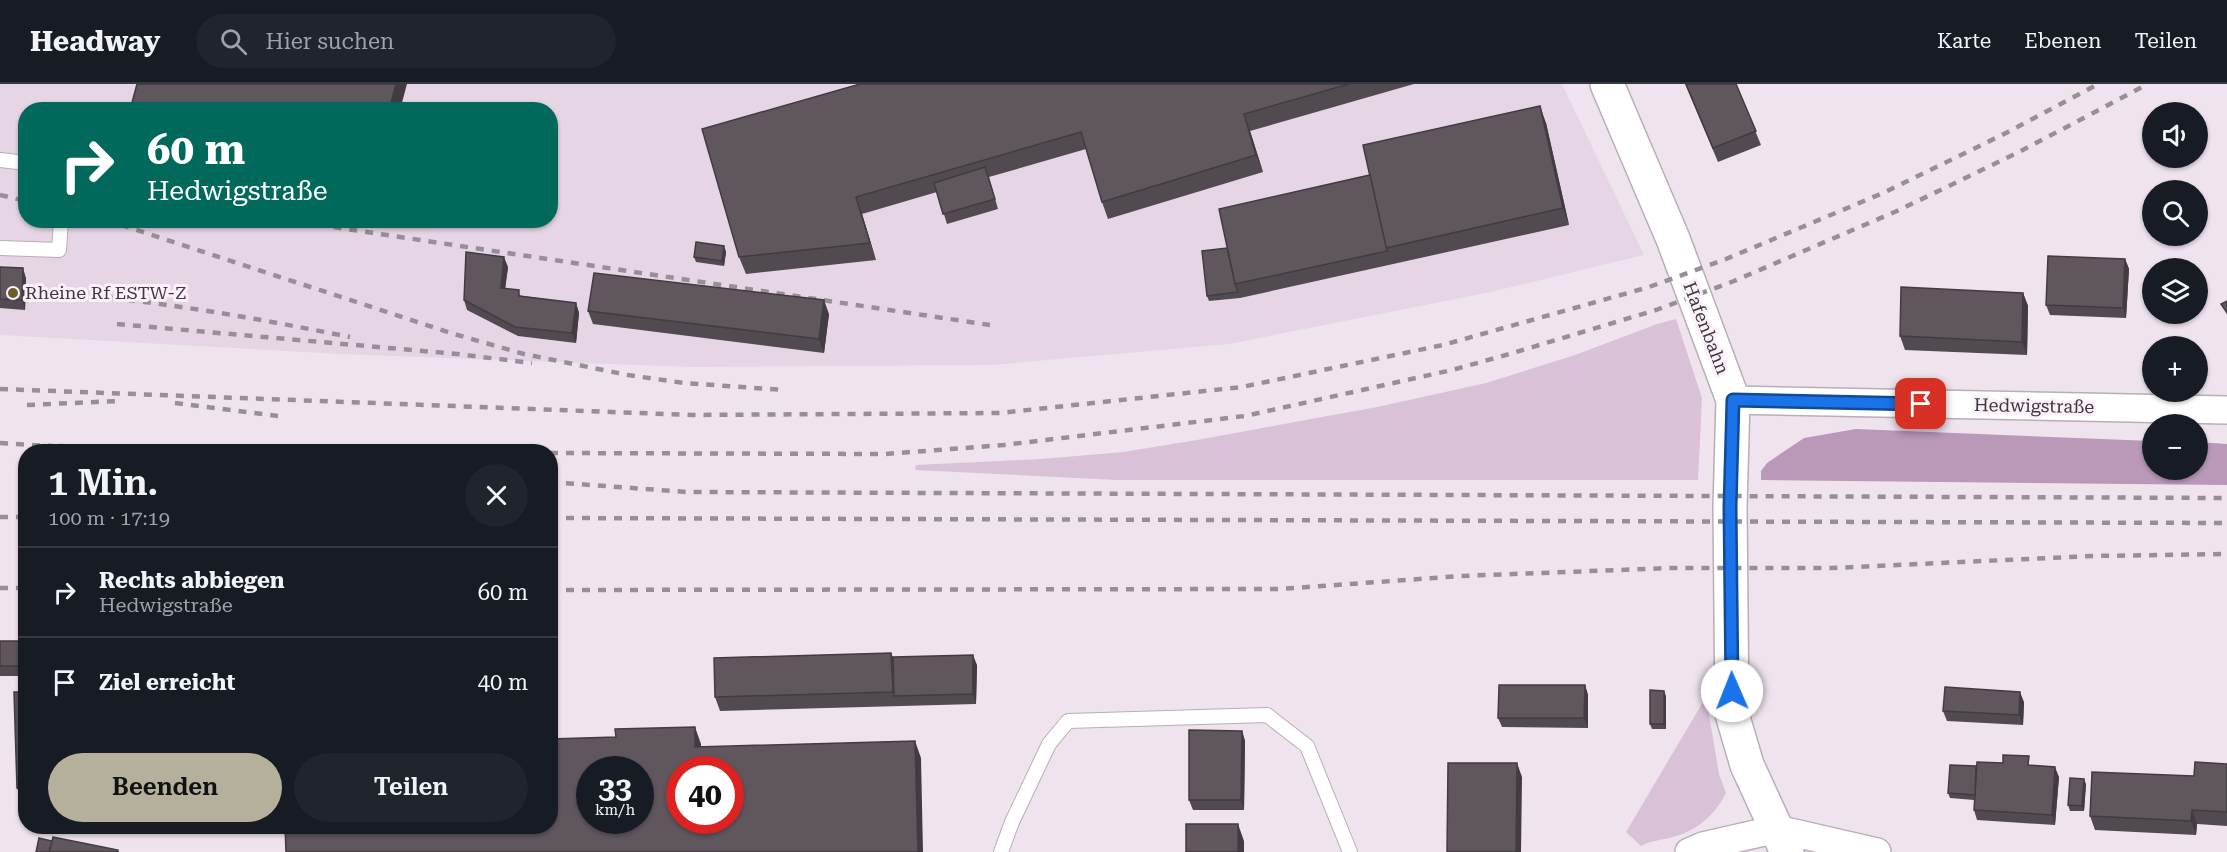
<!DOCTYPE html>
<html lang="de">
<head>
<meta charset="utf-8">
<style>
  body { margin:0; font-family:"Roboto Serif",serif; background:#20242c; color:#f1f3f6; height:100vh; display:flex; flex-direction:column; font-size:22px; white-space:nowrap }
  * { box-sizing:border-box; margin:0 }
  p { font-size:20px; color:#9ea1a6 }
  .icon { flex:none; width:33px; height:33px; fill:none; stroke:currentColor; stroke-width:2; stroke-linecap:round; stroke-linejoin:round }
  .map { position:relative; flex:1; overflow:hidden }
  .drawer { position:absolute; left:18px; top:360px; width:540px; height:390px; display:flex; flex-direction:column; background:#171b24; border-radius:24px; box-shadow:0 2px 4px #0004 }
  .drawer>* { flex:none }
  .banner { position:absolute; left:18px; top:18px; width:540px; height:126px; border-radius:24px; box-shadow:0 2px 4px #0004; background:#00695c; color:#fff; overflow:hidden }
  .fabs { position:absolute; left:2142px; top:18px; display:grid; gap:12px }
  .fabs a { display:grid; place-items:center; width:66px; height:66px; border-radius:50%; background:#171b24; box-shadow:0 2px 4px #0004; font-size:30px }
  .speed { position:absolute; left:576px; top:672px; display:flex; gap:12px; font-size:30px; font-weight:700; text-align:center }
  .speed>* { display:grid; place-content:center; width:78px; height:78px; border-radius:50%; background:#171b24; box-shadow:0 2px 4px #0004; line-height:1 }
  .speed small { font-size:15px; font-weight:400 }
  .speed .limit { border:9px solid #d22; background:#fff; color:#111 }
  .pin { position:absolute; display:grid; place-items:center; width:51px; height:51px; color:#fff; margin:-26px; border-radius:12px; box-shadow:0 3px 9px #0006 }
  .me { position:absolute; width:66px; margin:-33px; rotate:359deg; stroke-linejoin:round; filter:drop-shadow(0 0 4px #0008) }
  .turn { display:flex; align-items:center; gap:21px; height:126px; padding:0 30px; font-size:27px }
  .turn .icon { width:78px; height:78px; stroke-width:2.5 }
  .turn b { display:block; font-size:42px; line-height:51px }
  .round { display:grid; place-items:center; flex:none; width:63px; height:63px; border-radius:32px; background:#20242c }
  .overview { display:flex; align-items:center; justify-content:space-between; height:102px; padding:0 30px }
  h1 { font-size:36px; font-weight:600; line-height:45px }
  .primary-button { display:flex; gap:12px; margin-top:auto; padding:12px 30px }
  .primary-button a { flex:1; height:69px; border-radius:36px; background:#b5b09b; color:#111; font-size:24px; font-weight:600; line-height:69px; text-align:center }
  .primary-button a+a { background:#20242c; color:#f1f3f6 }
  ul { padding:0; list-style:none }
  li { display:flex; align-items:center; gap:18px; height:90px; padding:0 30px; border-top:2px solid #363941 }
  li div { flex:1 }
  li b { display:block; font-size:22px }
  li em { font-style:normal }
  header { display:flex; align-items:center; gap:36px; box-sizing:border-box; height:84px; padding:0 30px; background:#171b24; border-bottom:2px solid #363941 }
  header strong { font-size:28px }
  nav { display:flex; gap:33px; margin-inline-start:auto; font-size:21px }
  .search { width:420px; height:54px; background:#20242c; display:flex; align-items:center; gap:15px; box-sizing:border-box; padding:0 21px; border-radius:33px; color:#9ea1a6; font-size:22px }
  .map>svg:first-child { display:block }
  .built { fill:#e6d5e5; fill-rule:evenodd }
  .green { fill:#d9c2d8 }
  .forest { fill:#b998b8 }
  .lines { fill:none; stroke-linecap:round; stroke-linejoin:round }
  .service-casing { stroke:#b8aeb7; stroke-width:16 }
  .minor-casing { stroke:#b8aeb7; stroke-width:30 }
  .tertiary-casing { stroke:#b8aeb7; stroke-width:36 }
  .service { stroke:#fff; stroke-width:14 }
  .minor { stroke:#fff; stroke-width:27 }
  .tertiary { stroke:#fff; stroke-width:33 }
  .rail { stroke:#978f96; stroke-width:4.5; stroke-dasharray:8 8; stroke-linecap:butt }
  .wall { fill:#524a51 }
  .shaded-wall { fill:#423c42 }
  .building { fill:#5f565e; stroke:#423c42; stroke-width:1.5; fill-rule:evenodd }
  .route-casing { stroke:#114b97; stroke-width:15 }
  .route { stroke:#1a73e8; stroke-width:10 }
  .poi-dot { fill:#6c5e2b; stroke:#fcf1fb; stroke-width:2 }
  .labels { text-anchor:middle; stroke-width:6; stroke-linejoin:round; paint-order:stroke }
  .poi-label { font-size:18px; fill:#3d393d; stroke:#fcf1fb; text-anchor:start }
  .street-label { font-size:18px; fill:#3d393d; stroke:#fcf1fb }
</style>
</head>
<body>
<header>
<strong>Headway</strong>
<div class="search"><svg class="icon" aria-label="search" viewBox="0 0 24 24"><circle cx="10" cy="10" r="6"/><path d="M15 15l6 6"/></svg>Hier suchen</div>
<nav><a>Karte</a><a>Ebenen</a><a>Teilen</a></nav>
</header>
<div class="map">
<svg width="2227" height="768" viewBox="0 0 2227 768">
  <rect width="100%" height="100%" fill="#efe4ee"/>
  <path class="built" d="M0 0H1562L1644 171 1491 208 1229 260 992 281 692 283 340 270 0 251ZM26 26H550V136H26Z"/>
  <g class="green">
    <polygon points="1676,235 1702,314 1698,396 1116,396 915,386 916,381 1041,375 1123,368 1197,356 1377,323 1486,299 1575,271 1657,240"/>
    <path d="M1706 613 1719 690 1726 709C1715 731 1697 747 1673 753 1659 757 1655 755 1641 762L1626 748Z"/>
  </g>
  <polygon class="forest" points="1856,345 2152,357 2152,386 2198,386 2198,358 2227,360 2227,401 1761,396 1761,387 1767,379 1804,354"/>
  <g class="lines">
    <g class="service-casing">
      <g id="service">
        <polyline points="0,76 26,79"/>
        <polyline points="0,164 59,166 61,136"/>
        <polyline points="1001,768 1012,738 1049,660 1068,637 1267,631 1307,662 1350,768"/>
      </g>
    </g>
    <g class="minor-casing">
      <g id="minor">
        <polyline points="1733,316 2227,326"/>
        <polyline points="1689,768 1703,762 1777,745 1877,768"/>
      </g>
    </g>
    <g class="tertiary-casing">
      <polyline id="tertiary" points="1607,0 1673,155 1733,316 1730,423 1732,630 1747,681 1787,768"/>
    </g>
    <use href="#service" class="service"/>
    <use href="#minor" class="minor"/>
    <use href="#tertiary" class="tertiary"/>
    <g class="rail">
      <polyline points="0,111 26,117"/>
      <polyline points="106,136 454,250 524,270 628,291 684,299 784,306"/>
      <polyline points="286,136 990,241"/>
      <path d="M111 214C193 223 270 237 350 253"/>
      <polyline points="117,240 457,270 532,279"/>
      <polyline points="0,305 692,331 1000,329 1242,303 1443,261 1649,203 1726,175 1883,109 2008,48 2098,0"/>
      <polyline points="175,319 278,332"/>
      <polyline points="27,321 119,317"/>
      <polyline points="0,359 67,363"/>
      <polyline points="59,362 232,368"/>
      <polyline points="550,369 885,370 1004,361 1245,332 1452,286 1506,271 1656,226 1734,197 1897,127 2019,68 2148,0"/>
      <polyline points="550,398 687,408 2227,414"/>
      <polyline points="0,433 26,433"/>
      <polyline points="550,434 2227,439"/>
      <polyline points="0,504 26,504"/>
      <polyline points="550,506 1280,505 1461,492 1671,484 1832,484 2092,472 2227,470"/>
    </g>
  </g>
  <g class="wall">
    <polygon points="860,0 1414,0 1250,47 1263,88 1108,135 1102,118 1086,65 989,93 998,125 947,140 937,108 862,130 876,176 746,190 739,173"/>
    <polygon points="1685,0 1736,0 1761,61 1718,78"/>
    <polygon points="1546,39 1569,141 1240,214 1209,217 1207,212 1227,164 1370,91"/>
    <polygon points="724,162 726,168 724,182 696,178 694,173"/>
    <polygon points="2125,175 2129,185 2126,234 2050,231 2046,221"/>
    <polygon points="0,183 26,194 25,226 0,224"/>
    <polygon points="508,183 505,204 522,212 576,219 579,229 576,259 518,252 467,226 464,216"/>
    <polygon points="2023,209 2028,222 2027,271 1905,266 1900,252"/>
    <polygon points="588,227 829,230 824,269 593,240"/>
    <rect x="0" y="557" width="26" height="35"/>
    <polygon points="891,569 893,573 977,581 976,620 720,627 715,613"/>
    <polygon points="1585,601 1588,611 1588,644 1502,643 1498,634"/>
    <polygon points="26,608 26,718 22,718 17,704"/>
    <polygon points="1666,612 1666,645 1652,645 1650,640"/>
    <polygon points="2024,618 2023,641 1947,637 1943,627"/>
    <polygon points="1242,647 1245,657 1244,726 1193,726 1189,716"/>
    <polygon points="2227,680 2227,742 2197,740 2196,751 2095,746 2090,732"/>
    <polygon points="2032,681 2059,693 2055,741 1977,736 1974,726 1974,716 1950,714 1948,709 1976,682"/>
    <polygon points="2086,700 2084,727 2070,727 2068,721"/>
  </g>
  <g class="shaded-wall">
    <polygon points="396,0 407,0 400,26 389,26"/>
    <polygon points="1540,22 1546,39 1569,141 1563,124"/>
    <polygon points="1244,30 1250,47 1263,88 1256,71"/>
    <polygon points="856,113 862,130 876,176 870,159"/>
    <polygon points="724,162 726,168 724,182 722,177"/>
    <polygon points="504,173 508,183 504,214 501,204"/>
    <polygon points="2125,175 2129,185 2126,234 2123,224"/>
    <polygon points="23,184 26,194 25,226 22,216"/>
    <polygon points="2023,209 2028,222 2027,271 2022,258"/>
    <polygon points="824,216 829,230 824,269 819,255"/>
    <polygon points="576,219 579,229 576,259 572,249"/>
    <polygon points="891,569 896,583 894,612 893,608"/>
    <polygon points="973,571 977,581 976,620 973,610"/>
    <polygon points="1585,601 1588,611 1588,644 1584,634"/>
    <polygon points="1664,607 1666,612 1666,645 1664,640"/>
    <polygon points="2020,608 2024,618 2023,641 2019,631"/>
    <polygon points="695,643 701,660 701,680 695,663"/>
    <polygon points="1242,647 1245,657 1244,726 1241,716"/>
    <polygon points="915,657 921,674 923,768 918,768"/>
    <polygon points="1517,679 1522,693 1521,768 1516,768"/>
    <polygon points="2055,683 2059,693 2055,741 2052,731"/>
    <polygon points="2084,695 2086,700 2084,727 2082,722"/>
    <polygon points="2192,726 2197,740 2196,751 2191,737"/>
    <polygon points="1238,740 1244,757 1244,768 1238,768"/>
  </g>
  <g class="building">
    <polygon points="137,0 396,0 389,26 130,26"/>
    <polygon points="860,0 1349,0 1244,30 1256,71 1102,118 1081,48 856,113 870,159 739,173 702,45"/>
    <polygon points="1686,0 1736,0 1756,47 1713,64"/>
    <polygon points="1540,22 1563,124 1386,164 1363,61"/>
    <polygon points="985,83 995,115 943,130 934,99"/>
    <polygon points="1370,91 1387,167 1235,200 1219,125"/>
    <polygon points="696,158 724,162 722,177 694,173"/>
    <polygon points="1227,164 1235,200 1238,208 1207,212 1202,167"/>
    <polygon points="466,168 504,173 501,204 519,206 519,212 576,219 572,249 515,243 464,216"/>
    <polygon points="2048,172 2125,175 2123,224 2046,221"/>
    <polygon points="0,183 23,184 22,216 0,215"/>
    <polygon points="594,189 824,216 819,255 588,227"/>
    <polygon points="1901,203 2023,209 2022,258 1900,252"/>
    <polygon points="2227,217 2227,229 2221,220"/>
    <rect x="0" y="557" width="26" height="25"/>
    <polygon points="891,569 893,608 715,613 714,574"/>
    <polygon points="973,571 973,610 894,612 893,573"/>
    <polygon points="1499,601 1585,601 1584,634 1498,634"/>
    <polygon points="1945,603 2020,608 2019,631 1943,627"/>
    <polygon points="1650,606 1664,607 1664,640 1650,640"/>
    <polygon points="14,608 26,608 26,704 17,704"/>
    <path d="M695 643V663L915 657 918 768H286L285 742H550V655L616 653 615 645ZM590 686H640V736H590ZM680 686H730V736H680Z"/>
    <polygon points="1189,646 1242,647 1241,716 1189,716"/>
    <polygon points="2003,671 2029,672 2028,681 2055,683 2052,731 1974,726 1977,678 2003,679"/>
    <polygon points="2195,678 2227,680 2227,728 2192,726 2191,737 2090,732 2092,688 2194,692"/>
    <polygon points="1448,679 1517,679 1516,768 1447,768"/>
    <polygon points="1950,681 1976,682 1975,711 1948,709"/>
    <polygon points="2070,694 2084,695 2082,722 2068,721"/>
    <rect x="1186" y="740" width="52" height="28"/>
    <polygon points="53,753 118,766 118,768 49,768"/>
    <polygon points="39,754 52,757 49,768 36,768"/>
  </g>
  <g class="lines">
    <g class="route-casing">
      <polyline id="route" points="1732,607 1730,423 1733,316 1921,320"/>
    </g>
    <use href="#route" class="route"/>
  </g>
  <circle class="poi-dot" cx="13" cy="209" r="6"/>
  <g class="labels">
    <g class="poi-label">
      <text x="25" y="215">Rheine Rf ESTW-Z</text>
    </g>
    <g class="street-label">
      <text transform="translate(1706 244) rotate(69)" y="6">Hafenbahn</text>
      <text transform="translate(2034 322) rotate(1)" y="6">Hedwigstraße</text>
    </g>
  </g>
</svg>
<div class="fabs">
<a><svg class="icon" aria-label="sound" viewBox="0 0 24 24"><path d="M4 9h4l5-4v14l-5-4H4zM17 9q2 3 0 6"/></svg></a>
<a><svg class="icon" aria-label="search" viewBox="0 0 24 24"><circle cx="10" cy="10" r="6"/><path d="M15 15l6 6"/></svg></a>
<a><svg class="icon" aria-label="layers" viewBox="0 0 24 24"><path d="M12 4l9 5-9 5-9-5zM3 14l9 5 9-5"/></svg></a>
<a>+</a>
<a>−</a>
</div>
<div class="speed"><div>33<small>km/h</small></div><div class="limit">40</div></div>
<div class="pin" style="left:1921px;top:320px;background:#d93025"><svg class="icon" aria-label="arrive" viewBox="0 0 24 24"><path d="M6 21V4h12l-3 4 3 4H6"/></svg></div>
<svg class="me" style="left:1732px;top:607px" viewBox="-20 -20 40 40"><circle r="19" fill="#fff"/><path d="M0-13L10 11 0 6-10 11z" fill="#1a73e8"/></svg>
<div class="banner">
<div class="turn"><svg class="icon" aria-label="right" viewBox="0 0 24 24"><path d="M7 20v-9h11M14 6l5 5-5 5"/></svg><div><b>60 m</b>Hedwigstraße</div></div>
</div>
<section class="drawer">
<div class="overview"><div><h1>1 Min.</h1><p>100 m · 17:19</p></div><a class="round"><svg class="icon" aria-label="close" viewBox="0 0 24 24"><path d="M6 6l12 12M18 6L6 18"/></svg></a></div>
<ul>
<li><svg class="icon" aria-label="right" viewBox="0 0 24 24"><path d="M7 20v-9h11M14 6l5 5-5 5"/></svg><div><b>Rechts abbiegen</b><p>Hedwigstraße</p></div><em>60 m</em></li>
<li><svg class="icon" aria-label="arrive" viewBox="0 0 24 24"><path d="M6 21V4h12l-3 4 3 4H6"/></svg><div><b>Ziel erreicht</b></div><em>40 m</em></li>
</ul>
<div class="primary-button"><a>Beenden</a><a>Teilen</a></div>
</section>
</div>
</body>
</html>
